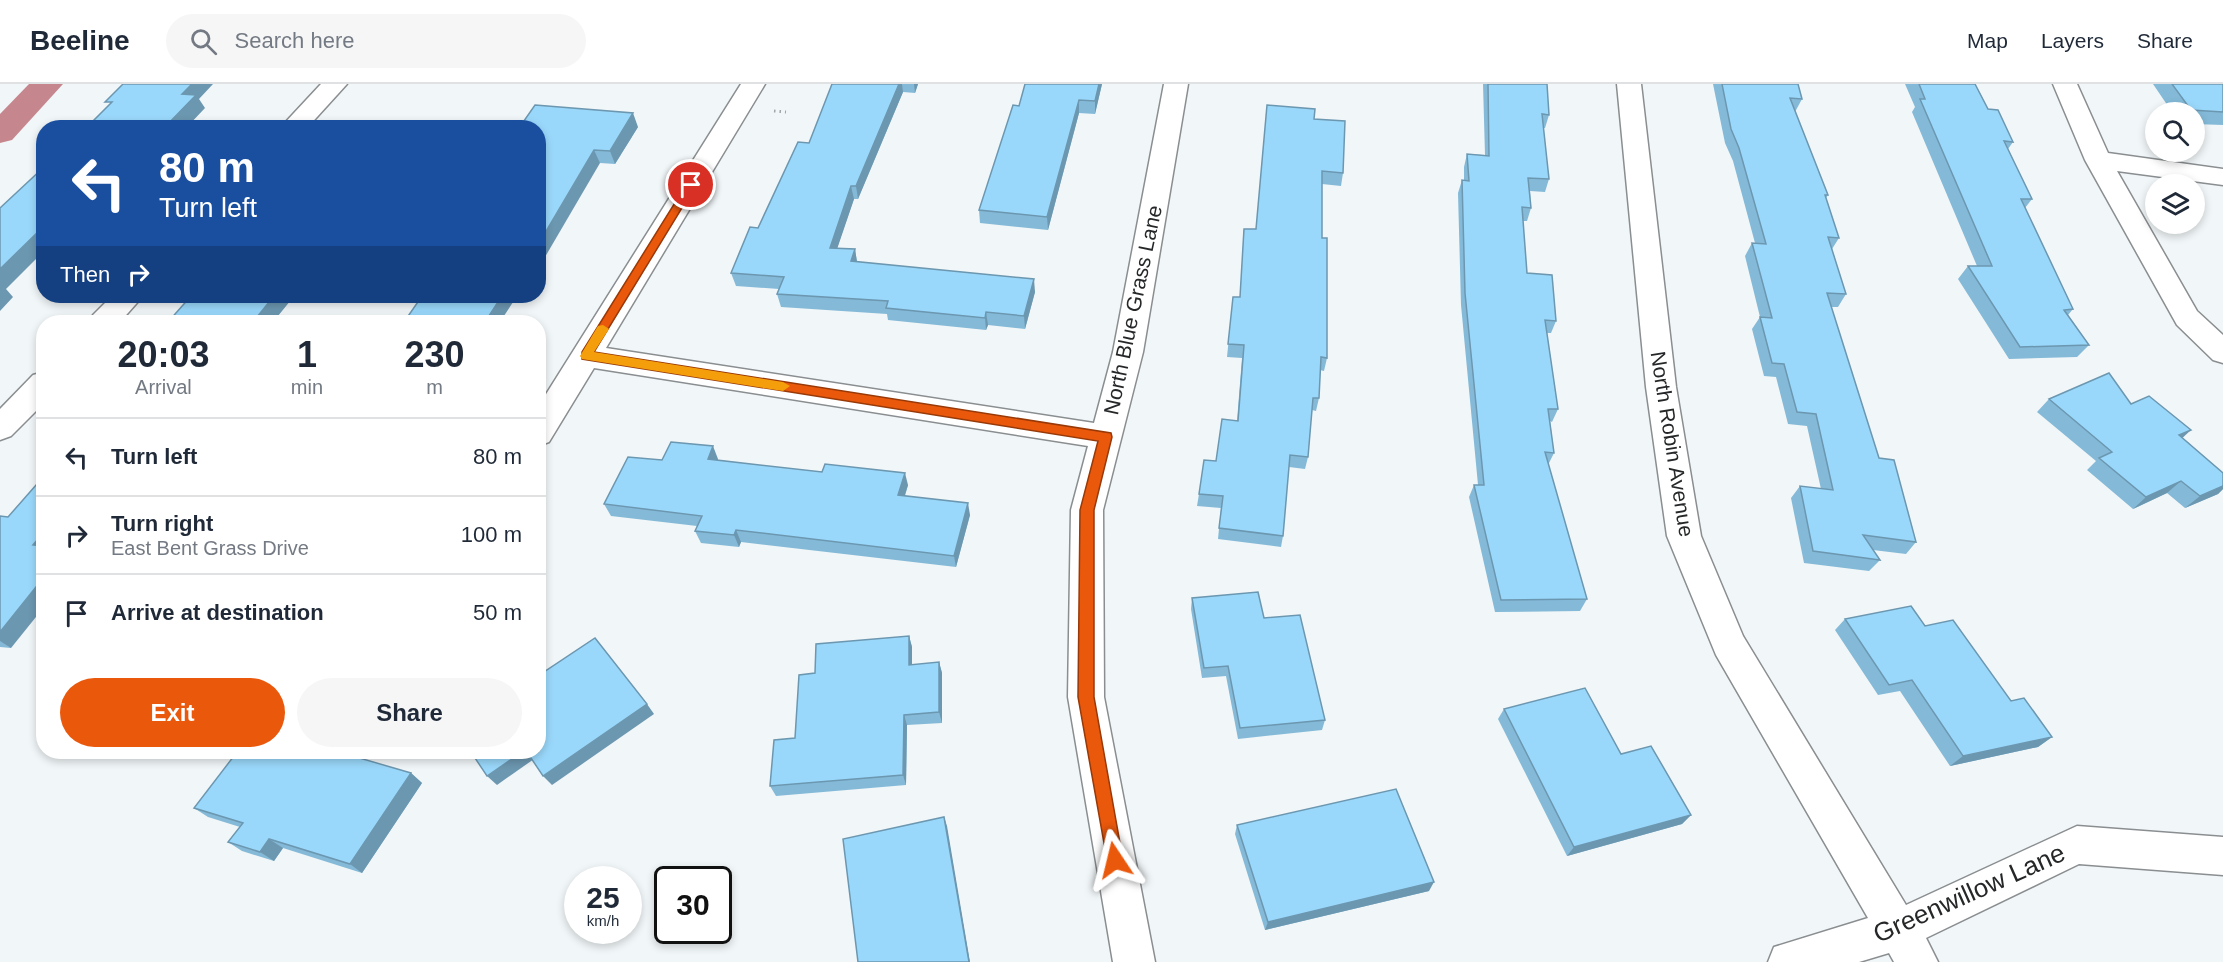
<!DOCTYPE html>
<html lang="en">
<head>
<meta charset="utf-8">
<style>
  body { margin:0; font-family:Arial,sans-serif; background:#f6f6f7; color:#1f2937; height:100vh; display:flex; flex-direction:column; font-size:22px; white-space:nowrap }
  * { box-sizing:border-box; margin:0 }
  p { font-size:20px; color:#747a83 }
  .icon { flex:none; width:33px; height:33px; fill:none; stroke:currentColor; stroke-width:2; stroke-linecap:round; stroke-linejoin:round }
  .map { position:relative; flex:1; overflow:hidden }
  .details { position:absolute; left:36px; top:231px; width:510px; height:444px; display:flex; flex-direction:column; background:#fff; border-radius:24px; box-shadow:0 3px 9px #0003 }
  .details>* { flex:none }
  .top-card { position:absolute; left:36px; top:36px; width:510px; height:183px; border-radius:24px; box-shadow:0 3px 9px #0003; background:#1a4fa0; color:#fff; overflow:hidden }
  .controls { position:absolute; left:2145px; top:18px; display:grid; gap:12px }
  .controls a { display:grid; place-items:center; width:60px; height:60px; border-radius:50%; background:#fff; box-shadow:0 3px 9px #0003; font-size:30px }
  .speed { position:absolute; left:564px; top:782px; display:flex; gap:12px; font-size:30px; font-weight:700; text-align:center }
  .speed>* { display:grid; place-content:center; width:78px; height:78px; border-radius:50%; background:#fff; box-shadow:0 3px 9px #0003; line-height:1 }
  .speed small { font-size:15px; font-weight:400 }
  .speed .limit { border:3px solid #111; border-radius:9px; background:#fff; color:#111 }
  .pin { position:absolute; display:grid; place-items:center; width:51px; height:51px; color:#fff; margin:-26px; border:3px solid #fff; border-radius:50%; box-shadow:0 2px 6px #0007 }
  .me { position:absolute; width:66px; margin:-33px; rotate:350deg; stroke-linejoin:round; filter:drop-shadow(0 0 4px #0008) }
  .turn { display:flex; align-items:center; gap:21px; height:126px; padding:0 24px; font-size:27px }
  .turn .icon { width:78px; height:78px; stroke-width:2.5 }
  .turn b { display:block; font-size:42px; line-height:51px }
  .then { display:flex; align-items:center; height:57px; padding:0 24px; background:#0003; gap:12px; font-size:22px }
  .eta { display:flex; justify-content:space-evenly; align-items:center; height:102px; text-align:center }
  .eta b { font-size:36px; font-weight:700; line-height:42px }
  .cta { display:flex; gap:12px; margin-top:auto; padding:12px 24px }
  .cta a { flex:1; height:69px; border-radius:36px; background:#ea580c; color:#fff; font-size:24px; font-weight:700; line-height:69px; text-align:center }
  .cta a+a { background:#f6f6f7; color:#1f2937 }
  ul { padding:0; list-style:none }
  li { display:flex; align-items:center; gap:18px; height:78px; padding:0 24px; border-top:2px solid #e0e1e3 }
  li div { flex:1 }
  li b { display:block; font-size:22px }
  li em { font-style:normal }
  header { display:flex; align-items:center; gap:36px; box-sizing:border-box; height:84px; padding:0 30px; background:#fff; border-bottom:2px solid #e0e1e3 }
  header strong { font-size:28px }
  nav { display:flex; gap:33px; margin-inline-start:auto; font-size:21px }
  .search { width:420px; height:54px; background:#f6f6f7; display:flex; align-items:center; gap:15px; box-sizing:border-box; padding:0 21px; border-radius:33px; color:#747a83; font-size:22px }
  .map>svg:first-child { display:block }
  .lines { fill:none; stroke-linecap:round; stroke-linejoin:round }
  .canal { fill:#c6868e; fill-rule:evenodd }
  .street-casing { stroke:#8a8e90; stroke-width:3 }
  .path { stroke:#a1a5a6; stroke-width:3; stroke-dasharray:1.5 4; stroke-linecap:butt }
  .street { fill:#fff; fill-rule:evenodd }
  .wall { fill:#84bad8 }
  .shaded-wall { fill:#6c97b0 }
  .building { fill:#9ad8fb; stroke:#6c97b0; stroke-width:1.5 }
  .route { fill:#ea580c; stroke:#983908; stroke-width:1.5 }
  .slow { fill:#f59e0b }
  .labels { text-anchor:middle; stroke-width:4.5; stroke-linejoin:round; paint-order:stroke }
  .street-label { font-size:21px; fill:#252728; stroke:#fff }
  .near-street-label { font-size:26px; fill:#252728; stroke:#fff }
</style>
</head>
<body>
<header>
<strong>Beeline</strong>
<div class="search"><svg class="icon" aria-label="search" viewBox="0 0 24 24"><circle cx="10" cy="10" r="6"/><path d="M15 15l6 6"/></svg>Search here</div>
<nav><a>Map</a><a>Layers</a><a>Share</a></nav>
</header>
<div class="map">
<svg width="2223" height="878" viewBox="0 0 2223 878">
  <rect width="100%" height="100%" fill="#f1f6f8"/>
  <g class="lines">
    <polygon class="canal" points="29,0 63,0 12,56 0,59 0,30"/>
    <g class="street-casing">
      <g id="street">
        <polygon points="321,0 347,0 307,44 280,44"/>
        <polygon points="741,0 765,0 606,264 1094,339 1113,268 1164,0 1188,0 1143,268 1103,426 1104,613 1155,878 1113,878 1068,613 1071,426 1088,362 594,284 549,358 538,362 538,323"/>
        <polygon points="1617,0 1641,0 1676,303 1701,452 1743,552 1906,821 2077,742 2223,753 2223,791 2079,780 1926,854 1938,878 1894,878 1889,869 1859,878 1768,878 1774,863 1868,834 1716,571 1667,452 1646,303"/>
        <polygon points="2053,0 2077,0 2108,69 2223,85 2223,101 2117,87 2197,227 2223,251 2223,279 2213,276 2177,241 2085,76"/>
        <polygon points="112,212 143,212 120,238 89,238 93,231"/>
        <polygon points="44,288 44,319 11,352 0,356 0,325 33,291"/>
      </g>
    </g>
    <polyline class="path" points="774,27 786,28"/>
    <use href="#street" class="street"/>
  </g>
  <g class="wall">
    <polygon points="832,0 918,0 915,9 903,8 858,115 854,115 837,164 855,165 857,178 1035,208 1025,245 988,241 986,246 888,236 887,230 781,223 777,210 779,205 736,202 731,189 809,59"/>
    <polygon points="1025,0 1102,0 1095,30 1079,29 1048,146 980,139 979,126 1019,22"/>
    <polygon points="1483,0 1547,0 1549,31 1545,44 1543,44 1549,95 1545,108 1530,107 1531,124 1527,137 1523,137 1527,189 1556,237 1551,249 1547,249 1558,325 1552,338 1550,337 1554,369 1548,381 1587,515 1580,527 1495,528 1469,413 1474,401 1478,401 1461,221 1458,109 1462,96 1464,97 1464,83 1467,70 1485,71"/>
    <polygon points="1713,0 1798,0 1802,15 1795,28 1828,111 1826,114 1839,154 1832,165 1846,210 1838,223 1831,223 1879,374 1916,458 1906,470 1873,466 1880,476 1869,487 1804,479 1791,414 1800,402 1821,405 1807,342 1788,340 1776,293 1764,292 1752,245 1760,233 1745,172 1752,159 1755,159 1733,77 1725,59"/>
    <polygon points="1905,0 1975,0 1988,25 2013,58 2008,65 2032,115 2025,124 2073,225 2068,231 2089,261 2077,273 2009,275 1958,195 1968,182 1977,182 1912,28 1915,23"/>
    <polygon points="2153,0 2223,0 2223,41 2194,40 2194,28 2172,28"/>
    <polygon points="1314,35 1343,89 1341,102 1322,100 1322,154 1327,274 1324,287 1320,286 1319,314 1316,327 1312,326 1308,373 1305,385 1289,383 1283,452 1281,463 1218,455 1221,424 1197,422 1199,410 1237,337 1242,274 1227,273 1233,213 1240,213 1244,145 1256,145"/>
    <polygon points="638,43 615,80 600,79 538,44"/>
    <polygon points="294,212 273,238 168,238"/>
    <polygon points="2049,315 2131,320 2183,354 2223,389 2223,405 2218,410 2185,424 2167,409 2133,425 2087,386 2096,377 2037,328"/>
    <polygon points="718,375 718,376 908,401 905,412 970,431 956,483 741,458 739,463 701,459 695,447 697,442 611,432 604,420 662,376"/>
    <polygon points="0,432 8,433 11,564 0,563"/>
    <polygon points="1192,514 1264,534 1325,636 1322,646 1238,655 1226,592 1202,594 1191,525"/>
    <polygon points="1845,535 2011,617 2052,653 2038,663 1950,682 1900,607 1878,611 1835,546"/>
    <polygon points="909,552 912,563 912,581 939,578 942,589 942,639 907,641 906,701 776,712 770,702 795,654 815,589"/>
    <polygon points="1504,625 1621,670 1691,731 1682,740 1567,772 1498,635"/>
    <polygon points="283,674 411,689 422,699 362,789 283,764 274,777 242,767 228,758 240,743 208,733 194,724"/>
    <polygon points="1237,741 1429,807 1265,846 1235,750"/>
  </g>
  <g class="shaded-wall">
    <polygon points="192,0 213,0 199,15 205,24 186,44 164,44 182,10"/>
    <polygon points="899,0 902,0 903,8 858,115 856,102"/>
    <polygon points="914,0 918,0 915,9"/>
    <polygon points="1099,0 1102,0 1095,30 1095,17"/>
    <polygon points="1079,16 1079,29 1048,146 1047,133"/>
    <polygon points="633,29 638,43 615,80 610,67"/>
    <polygon points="594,66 600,79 538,185 538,161"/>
    <polygon points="851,102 854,115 833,177 830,164"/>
    <polygon points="43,142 44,167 6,205 13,213 0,227 0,185"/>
    <polygon points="855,165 857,178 851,177"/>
    <polygon points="1034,195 1035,208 1025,245 1024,232"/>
    <polygon points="274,212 294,212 273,238 253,238"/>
    <polygon points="502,212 517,212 500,238 485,238"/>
    <polygon points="986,228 988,241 986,246 985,234"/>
    <polygon points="2191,346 2178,358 2179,351"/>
    <polygon points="713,362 718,375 713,387 708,375"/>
    <polygon points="905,389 908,401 901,423 898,411"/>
    <polygon points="2181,397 2167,409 2133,425 2146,413"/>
    <polygon points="2223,402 2223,405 2218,410 2185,424 2200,412"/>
    <polygon points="968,419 970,431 956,483 954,472"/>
    <polygon points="736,446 741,458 739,463 734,451"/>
    <polygon points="44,448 44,469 33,461"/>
    <polygon points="44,493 44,523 11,564 0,557 0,548"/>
    <polygon points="909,552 912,563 912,592 909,581"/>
    <polygon points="939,578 942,589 942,639 939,628"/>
    <polygon points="647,620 654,630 552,701 543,692"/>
    <polygon points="904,631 907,641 906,701 903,691"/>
    <polygon points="2052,653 2038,663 1950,682 1963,672"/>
    <polygon points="522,668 527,668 534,675 497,701 487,692"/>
    <polygon points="411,689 422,699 362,789 350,780"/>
    <polygon points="1691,731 1682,740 1567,772 1574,763"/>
    <polygon points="944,733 947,742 970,878 969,878"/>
    <polygon points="269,755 283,764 274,777 260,768"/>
    <polygon points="1434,798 1429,807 1265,846 1268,838"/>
  </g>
  <g class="building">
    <polygon points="123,0 192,0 182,10 196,11 164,44 86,44 112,18 105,18"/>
    <polygon points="832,0 899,0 856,102 851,102 830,164 855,165 851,177 1034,195 1024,232 986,228 985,234 886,224 888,217 777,210 784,193 731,189 750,143 758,144 798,58 809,59"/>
    <polygon points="1025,0 1099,0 1095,17 1079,16 1047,133 979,126 1013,21 1019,22"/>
    <polygon points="1488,0 1547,0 1549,31 1542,30 1549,95 1528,94 1531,124 1522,123 1527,189 1552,191 1556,237 1545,236 1558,325 1548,325 1554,369 1545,368 1587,515 1501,516 1474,401 1484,401 1465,209 1462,96 1469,97 1467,70 1489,72"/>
    <polygon points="1722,0 1798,0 1802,15 1790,14 1828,111 1825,111 1839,154 1828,153 1846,210 1827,209 1879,374 1894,376 1916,458 1863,451 1880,476 1813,467 1800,402 1833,406 1816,330 1797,328 1784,280 1772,279 1760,233 1772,234 1752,159 1766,160 1739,64 1731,45"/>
    <polygon points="1919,0 1975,0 1988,25 1998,26 2013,58 2004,57 2032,115 2021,115 2073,225 2064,226 2089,261 2020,263 1968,182 1992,182 1920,15 1925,15"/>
    <polygon points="2172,0 2223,0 2223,28 2191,26"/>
    <polygon points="535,21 633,29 610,67 594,66 538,161 538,44 519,44"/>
    <polygon points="1267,21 1315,25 1314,35 1345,37 1343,89 1322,87 1322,154 1327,154 1327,274 1321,273 1319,314 1313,314 1308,373 1290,371 1283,452 1219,444 1223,412 1199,410 1204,376 1216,377 1222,335 1238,337 1244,261 1228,260 1233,213 1240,213 1244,145 1256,145"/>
    <polygon points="44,83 44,142 0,185 0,124"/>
    <polygon points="191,212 274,212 253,238 241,238 216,236 214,238 168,238"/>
    <polygon points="422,212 502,212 485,238 404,238"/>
    <polygon points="2109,289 2131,320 2149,312 2191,346 2179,351 2223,389 2223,402 2200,412 2181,397 2146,413 2099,374 2112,368 2049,315"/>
    <polygon points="671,358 713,362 708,375 822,388 825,380 905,389 898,411 968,419 954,472 736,446 734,451 695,447 702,432 604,420 628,373 662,376"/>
    <polygon points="44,392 44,448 33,461 44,462 44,493 0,548 0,432 8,433"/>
    <polygon points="1258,508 1264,534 1300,531 1325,636 1240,644 1228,582 1204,584 1192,514"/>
    <polygon points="1911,522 1925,542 1953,536 2011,617 2024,614 2052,653 1963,672 1912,596 1889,601 1845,535"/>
    <polygon points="909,552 909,581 939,578 939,628 904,631 903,691 770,702 774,656 795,654 799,591 815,589 816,560"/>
    <polygon points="595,554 647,620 543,692 527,668 538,668 538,592"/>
    <polygon points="1585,604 1621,670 1651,662 1691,731 1574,763 1504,625"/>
    <polygon points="237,668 264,668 283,674 288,668 339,668 411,689 350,780 269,755 260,768 228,758 243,739 194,724"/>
    <polygon points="471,668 522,668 487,692"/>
    <polygon points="1396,705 1434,798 1268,838 1237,741"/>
    <polygon points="944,733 969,878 858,878 843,755"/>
  </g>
  <polygon class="route" points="691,97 696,101 594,268 1111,349 1112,353 1094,426 1094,613 1123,776 1121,782 1115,784 1109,782 1107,776 1078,613 1080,426 1098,357 582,275 582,268 686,101"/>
  <polygon class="slow" points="603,241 609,245 594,268 783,298 790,302 783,307 582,275 580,272 598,242"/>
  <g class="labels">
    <g class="street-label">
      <text transform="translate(1133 226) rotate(-78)" y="7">North Blue Grass Lane</text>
      <text transform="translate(1672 360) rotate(81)" y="7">North Robin Avenue</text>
    </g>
    <g class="near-street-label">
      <text transform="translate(1969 809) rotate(-24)" y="9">Greenwillow Lane</text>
    </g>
  </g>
</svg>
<div class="controls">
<a><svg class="icon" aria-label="search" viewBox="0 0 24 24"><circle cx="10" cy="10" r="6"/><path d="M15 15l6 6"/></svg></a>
<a><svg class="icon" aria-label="layers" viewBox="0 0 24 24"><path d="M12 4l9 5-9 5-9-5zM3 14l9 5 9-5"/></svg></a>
</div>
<div class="speed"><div>25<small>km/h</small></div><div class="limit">30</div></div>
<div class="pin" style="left:691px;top:101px;background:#d93025"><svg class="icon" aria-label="arrive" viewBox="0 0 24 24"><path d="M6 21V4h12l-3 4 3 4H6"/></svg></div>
<svg class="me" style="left:1115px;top:776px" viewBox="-20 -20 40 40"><path d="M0-17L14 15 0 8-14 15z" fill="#ea580c" stroke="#fff" stroke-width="4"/></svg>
<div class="top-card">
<div class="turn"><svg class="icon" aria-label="left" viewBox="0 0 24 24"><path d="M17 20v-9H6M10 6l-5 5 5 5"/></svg><div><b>80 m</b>Turn left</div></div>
<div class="then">Then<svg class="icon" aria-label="right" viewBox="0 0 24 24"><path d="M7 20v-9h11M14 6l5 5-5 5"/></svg></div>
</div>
<section class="details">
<div class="eta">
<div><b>20:03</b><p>Arrival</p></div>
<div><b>1</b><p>min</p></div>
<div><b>230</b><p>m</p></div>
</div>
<ul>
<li><svg class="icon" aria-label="left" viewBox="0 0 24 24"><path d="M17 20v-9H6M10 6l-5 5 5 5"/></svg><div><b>Turn left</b></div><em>80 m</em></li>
<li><svg class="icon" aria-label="right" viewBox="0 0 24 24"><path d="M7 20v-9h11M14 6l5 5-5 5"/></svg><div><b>Turn right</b><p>East Bent Grass Drive</p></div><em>100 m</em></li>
<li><svg class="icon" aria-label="arrive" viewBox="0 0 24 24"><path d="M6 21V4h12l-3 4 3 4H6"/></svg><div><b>Arrive at destination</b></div><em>50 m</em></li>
</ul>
<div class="cta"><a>Exit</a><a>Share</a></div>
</section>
</div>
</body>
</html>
